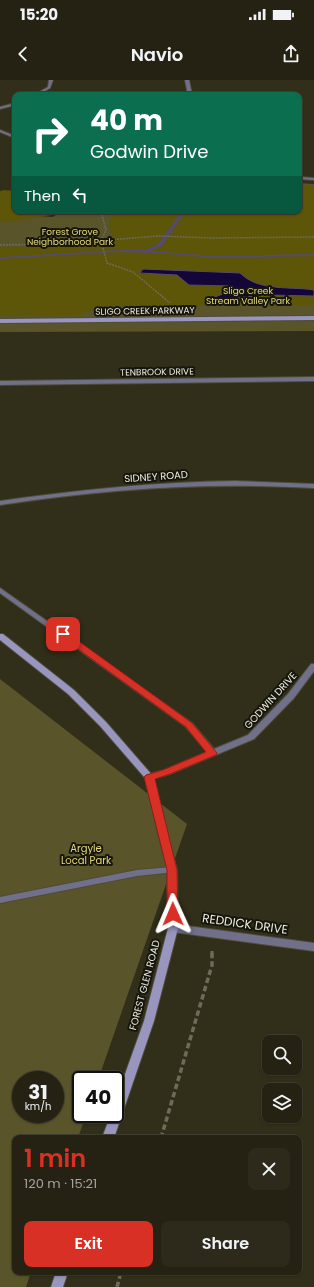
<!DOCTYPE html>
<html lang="en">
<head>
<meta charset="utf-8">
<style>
  body { margin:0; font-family:Poppins,sans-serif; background:#2d2a1c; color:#f1f3f6; height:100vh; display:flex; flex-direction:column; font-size:15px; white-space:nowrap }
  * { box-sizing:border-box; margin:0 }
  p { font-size:13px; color:#a3a4a0 }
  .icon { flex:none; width:22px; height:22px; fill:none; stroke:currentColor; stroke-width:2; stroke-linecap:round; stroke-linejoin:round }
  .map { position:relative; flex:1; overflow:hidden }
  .drawer { position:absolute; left:12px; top:1055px; width:290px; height:140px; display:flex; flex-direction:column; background:#252213; border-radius:8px; box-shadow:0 1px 3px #0004,0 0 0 1px #423f33 }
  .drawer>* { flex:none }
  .banner { position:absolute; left:12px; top:12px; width:290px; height:122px; border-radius:8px; box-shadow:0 1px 3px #0004,0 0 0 1px #423f33; background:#0b6e4f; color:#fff; overflow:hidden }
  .buttons { position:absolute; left:262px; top:955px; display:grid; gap:8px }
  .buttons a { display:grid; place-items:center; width:40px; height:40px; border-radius:8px; background:#252213; box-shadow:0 1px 3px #0004,0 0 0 1px #423f33; font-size:20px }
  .speed { position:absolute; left:12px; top:991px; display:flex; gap:8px; font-size:20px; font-weight:700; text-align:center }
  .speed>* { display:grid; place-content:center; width:52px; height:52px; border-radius:50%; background:#252213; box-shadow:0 1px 3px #0004,0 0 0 1px #423f33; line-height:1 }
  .speed small { font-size:10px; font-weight:400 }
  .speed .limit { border:2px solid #111; border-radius:6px; background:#fff; color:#111 }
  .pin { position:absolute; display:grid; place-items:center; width:34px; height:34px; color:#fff; margin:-17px; border-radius:8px; box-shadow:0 2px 6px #0006 }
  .me { position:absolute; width:44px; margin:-22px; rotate:359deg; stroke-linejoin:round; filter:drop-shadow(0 0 3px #0008) }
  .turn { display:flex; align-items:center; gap:14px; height:84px; padding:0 12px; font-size:18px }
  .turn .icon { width:52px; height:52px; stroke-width:2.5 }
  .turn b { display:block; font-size:28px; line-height:34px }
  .then { display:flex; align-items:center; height:38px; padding:0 12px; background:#0003; gap:8px; font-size:15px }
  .round { display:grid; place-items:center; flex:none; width:42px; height:42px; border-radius:8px; background:#2d2a1c }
  .summary { display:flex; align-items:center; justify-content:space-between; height:68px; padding:0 12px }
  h1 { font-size:24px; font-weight:600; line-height:30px; color:#d93025 }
  .primary-button { display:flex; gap:8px; margin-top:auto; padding:8px 12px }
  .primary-button a { flex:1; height:46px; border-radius:8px; background:#d93025; color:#fff; font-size:16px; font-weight:600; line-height:46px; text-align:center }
  .primary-button a+a { background:#2d2a1c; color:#f1f3f6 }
  .status { display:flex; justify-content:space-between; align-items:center; height:28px; padding:0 20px; background:#252213; direction:ltr }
  .status svg { height:11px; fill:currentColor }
  header { display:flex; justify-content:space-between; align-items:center; height:52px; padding:0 12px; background:#252213; font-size:18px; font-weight:600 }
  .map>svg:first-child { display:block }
  .green { fill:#59542a; fill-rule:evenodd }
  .forest { fill:#5d5508 }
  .water { fill:#140638; stroke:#554b6a }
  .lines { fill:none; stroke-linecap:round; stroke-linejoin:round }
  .stream { fill:#554b6a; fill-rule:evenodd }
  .lane-casing { stroke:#4f4c39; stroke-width:2 }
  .street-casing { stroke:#4f4c39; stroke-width:2 }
  .secondary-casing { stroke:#4f4c39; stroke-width:2 }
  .path-far2 { stroke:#6e6b59; stroke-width:1.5; stroke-dasharray:2 1; stroke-linecap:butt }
  .path-far1 { stroke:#6e6b59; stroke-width:3; stroke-dasharray:4.5 2.5; stroke-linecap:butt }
  .path { stroke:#6e6b59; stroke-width:3.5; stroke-dasharray:5.5 3; stroke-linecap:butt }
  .lane { fill:#71708a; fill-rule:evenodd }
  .street { fill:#71708a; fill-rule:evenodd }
  .secondary { fill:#9895bf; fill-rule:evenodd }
  .route { fill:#d93025; stroke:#8d1f18 }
  .labels { text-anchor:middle; stroke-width:4; stroke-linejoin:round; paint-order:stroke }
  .far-park-label { font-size:9px; fill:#e5da79; stroke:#17160d }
  .far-street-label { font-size:9px; fill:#ecebde; stroke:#17160d }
  .street-label { font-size:10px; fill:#ecebde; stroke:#17160d }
  .park-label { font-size:10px; fill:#e5da79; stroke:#17160d }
  .near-street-label { font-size:12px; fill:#ecebde; stroke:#17160d }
</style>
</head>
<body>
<div class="status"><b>15:20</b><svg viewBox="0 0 49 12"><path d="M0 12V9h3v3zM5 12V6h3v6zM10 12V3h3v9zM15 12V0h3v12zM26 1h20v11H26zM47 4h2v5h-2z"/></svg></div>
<header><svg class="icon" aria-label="back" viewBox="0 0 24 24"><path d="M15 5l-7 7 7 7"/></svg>Navio<svg class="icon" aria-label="share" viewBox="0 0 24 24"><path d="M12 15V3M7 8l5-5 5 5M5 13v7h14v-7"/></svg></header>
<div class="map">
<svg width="314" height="1207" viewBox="0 0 314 1207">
  <rect width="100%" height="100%" fill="#312e19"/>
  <g class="green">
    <polygon points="299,103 314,104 314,251 0,252 0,134 53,137 61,131 299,131"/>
    <path d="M0 599 187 744 98 1000H81V1034H86L78 1058H15V1192H31L26 1207H0ZM21 1000H55V1034H21Z"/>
  </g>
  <g class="forest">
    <polygon points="299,105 314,106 314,225 100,226 82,235 0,236 0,167 68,166 112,158 109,143 116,131 299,131"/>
    <polygon points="4,110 15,111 15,131 87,131 70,132 9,142 0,141 0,111"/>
  </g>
  <path class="water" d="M143 189 240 193C259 212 290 206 314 210V216L268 215 219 219 212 218 234 210 232 206 189 205 177 195 140 193Z"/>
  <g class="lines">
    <polygon class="stream" points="182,131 186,131 162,166 151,171 214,176 314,174 314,176 214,178 156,173 120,172 0,179 0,177 120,170 144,170 158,164"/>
    <g class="lane-casing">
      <polygon id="lane" points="172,787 175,788 177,790 175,792 137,796 0,823 0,817 137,790"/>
    </g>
    <g class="street-casing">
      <g id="street">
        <polygon points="49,0 53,0 50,8 38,15 34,15 48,7"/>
        <polygon points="185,0 189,0 192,15 188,15"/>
        <polygon points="15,23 15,25 0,29 0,27"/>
        <polygon points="0,50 15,56 15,58 0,52"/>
        <polygon points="299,97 314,98 314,100 299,99"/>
        <polygon points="314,297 314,301 0,305 0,301"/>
        <path d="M235 401 314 404V408C206 402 107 409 0 425V421C78 410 156 402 235 401Z"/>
        <polygon points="0,508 192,643 214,669 248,655 288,614 311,584 314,584 314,591 294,618 254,659 170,694 149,700 146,699 145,697 146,695 164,690 207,672 186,647 0,513"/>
        <polygon points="173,844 314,863 314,871 173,852 169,851 168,848 169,845"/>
      </g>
    </g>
    <g class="secondary-casing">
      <g id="secondary">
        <polygon points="314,236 314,240 0,243 0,239"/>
        <polygon points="0,554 3,554 74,610 106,642 152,695 177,790 178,848 154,941 114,1058 102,1058 111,1034 115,1034 115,1022 144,941 168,848 167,790 145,698 100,646 68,614 0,560"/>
        <polygon points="56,1192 68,1192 63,1207 51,1207"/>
      </g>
    </g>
    <g class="path-far2">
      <polyline points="101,131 106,150 101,161 107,183 133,192 170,223"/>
      <polyline points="0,165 58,164 158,156 212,158 314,157"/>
    </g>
    <polyline class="path-far1" points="212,871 212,874"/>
    <g class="path">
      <polyline points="161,1058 212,885 212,873"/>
      <polyline points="117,1207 121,1192"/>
    </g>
    <use href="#lane" class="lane"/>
    <use href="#street" class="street"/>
    <use href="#secondary" class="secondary"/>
  </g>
  <polygon class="route" points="60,552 66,552 192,643 217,673 216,675 170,694 155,699 177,790 178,834 177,836 169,836 167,834 167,790 144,697 146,695 163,690 206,672 186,647 60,556 58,554"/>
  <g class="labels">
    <g class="far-park-label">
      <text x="70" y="155">Forest Grove<tspan x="70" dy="10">Neighborhood Park</tspan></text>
      <text x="248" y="214">Sligo Creek<tspan x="248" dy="10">Stream Valley Park</tspan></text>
    </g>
    <g class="far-street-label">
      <text transform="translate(145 231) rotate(-1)" y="3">SLIGO CREEK PARKWAY</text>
      <text transform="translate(157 292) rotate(-1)" y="3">TENBROOK DRIVE</text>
    </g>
    <g class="street-label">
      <text transform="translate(156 396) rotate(-4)" y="4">SIDNEY ROAD</text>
      <text transform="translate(270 620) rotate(-48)" y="4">GODWIN DRIVE</text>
      <text transform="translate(144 905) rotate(-75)" y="4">FOREST GLEN ROAD</text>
    </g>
    <g class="park-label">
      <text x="86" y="772">Argyle<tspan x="86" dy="12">Local Park</tspan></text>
    </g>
    <g class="near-street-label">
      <text transform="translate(245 844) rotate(8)" y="4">REDDICK DRIVE</text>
    </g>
  </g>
</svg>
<div class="buttons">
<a><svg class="icon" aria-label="search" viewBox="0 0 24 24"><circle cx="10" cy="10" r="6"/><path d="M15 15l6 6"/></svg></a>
<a><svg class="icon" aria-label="layers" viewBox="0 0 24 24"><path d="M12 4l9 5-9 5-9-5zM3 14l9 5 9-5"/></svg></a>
</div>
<div class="speed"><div>31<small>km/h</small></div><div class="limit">40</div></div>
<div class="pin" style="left:63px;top:554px;background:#d93025"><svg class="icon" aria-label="arrive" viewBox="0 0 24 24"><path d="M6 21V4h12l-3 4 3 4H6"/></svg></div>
<svg class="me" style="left:173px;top:834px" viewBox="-20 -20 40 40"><path d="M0-17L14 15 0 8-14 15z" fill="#d93025" stroke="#fff" stroke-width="4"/></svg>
<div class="banner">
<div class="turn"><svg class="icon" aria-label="right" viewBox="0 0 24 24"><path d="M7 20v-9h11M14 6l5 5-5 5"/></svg><div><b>40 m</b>Godwin Drive</div></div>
<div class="then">Then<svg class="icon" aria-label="left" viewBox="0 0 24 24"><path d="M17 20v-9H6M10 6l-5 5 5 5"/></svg></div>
</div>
<section class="drawer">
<div class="summary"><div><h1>1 min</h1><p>120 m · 15:21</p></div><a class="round"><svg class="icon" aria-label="close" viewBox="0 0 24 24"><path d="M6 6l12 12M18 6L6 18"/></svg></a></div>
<div class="primary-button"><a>Exit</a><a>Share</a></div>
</section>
</div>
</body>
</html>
